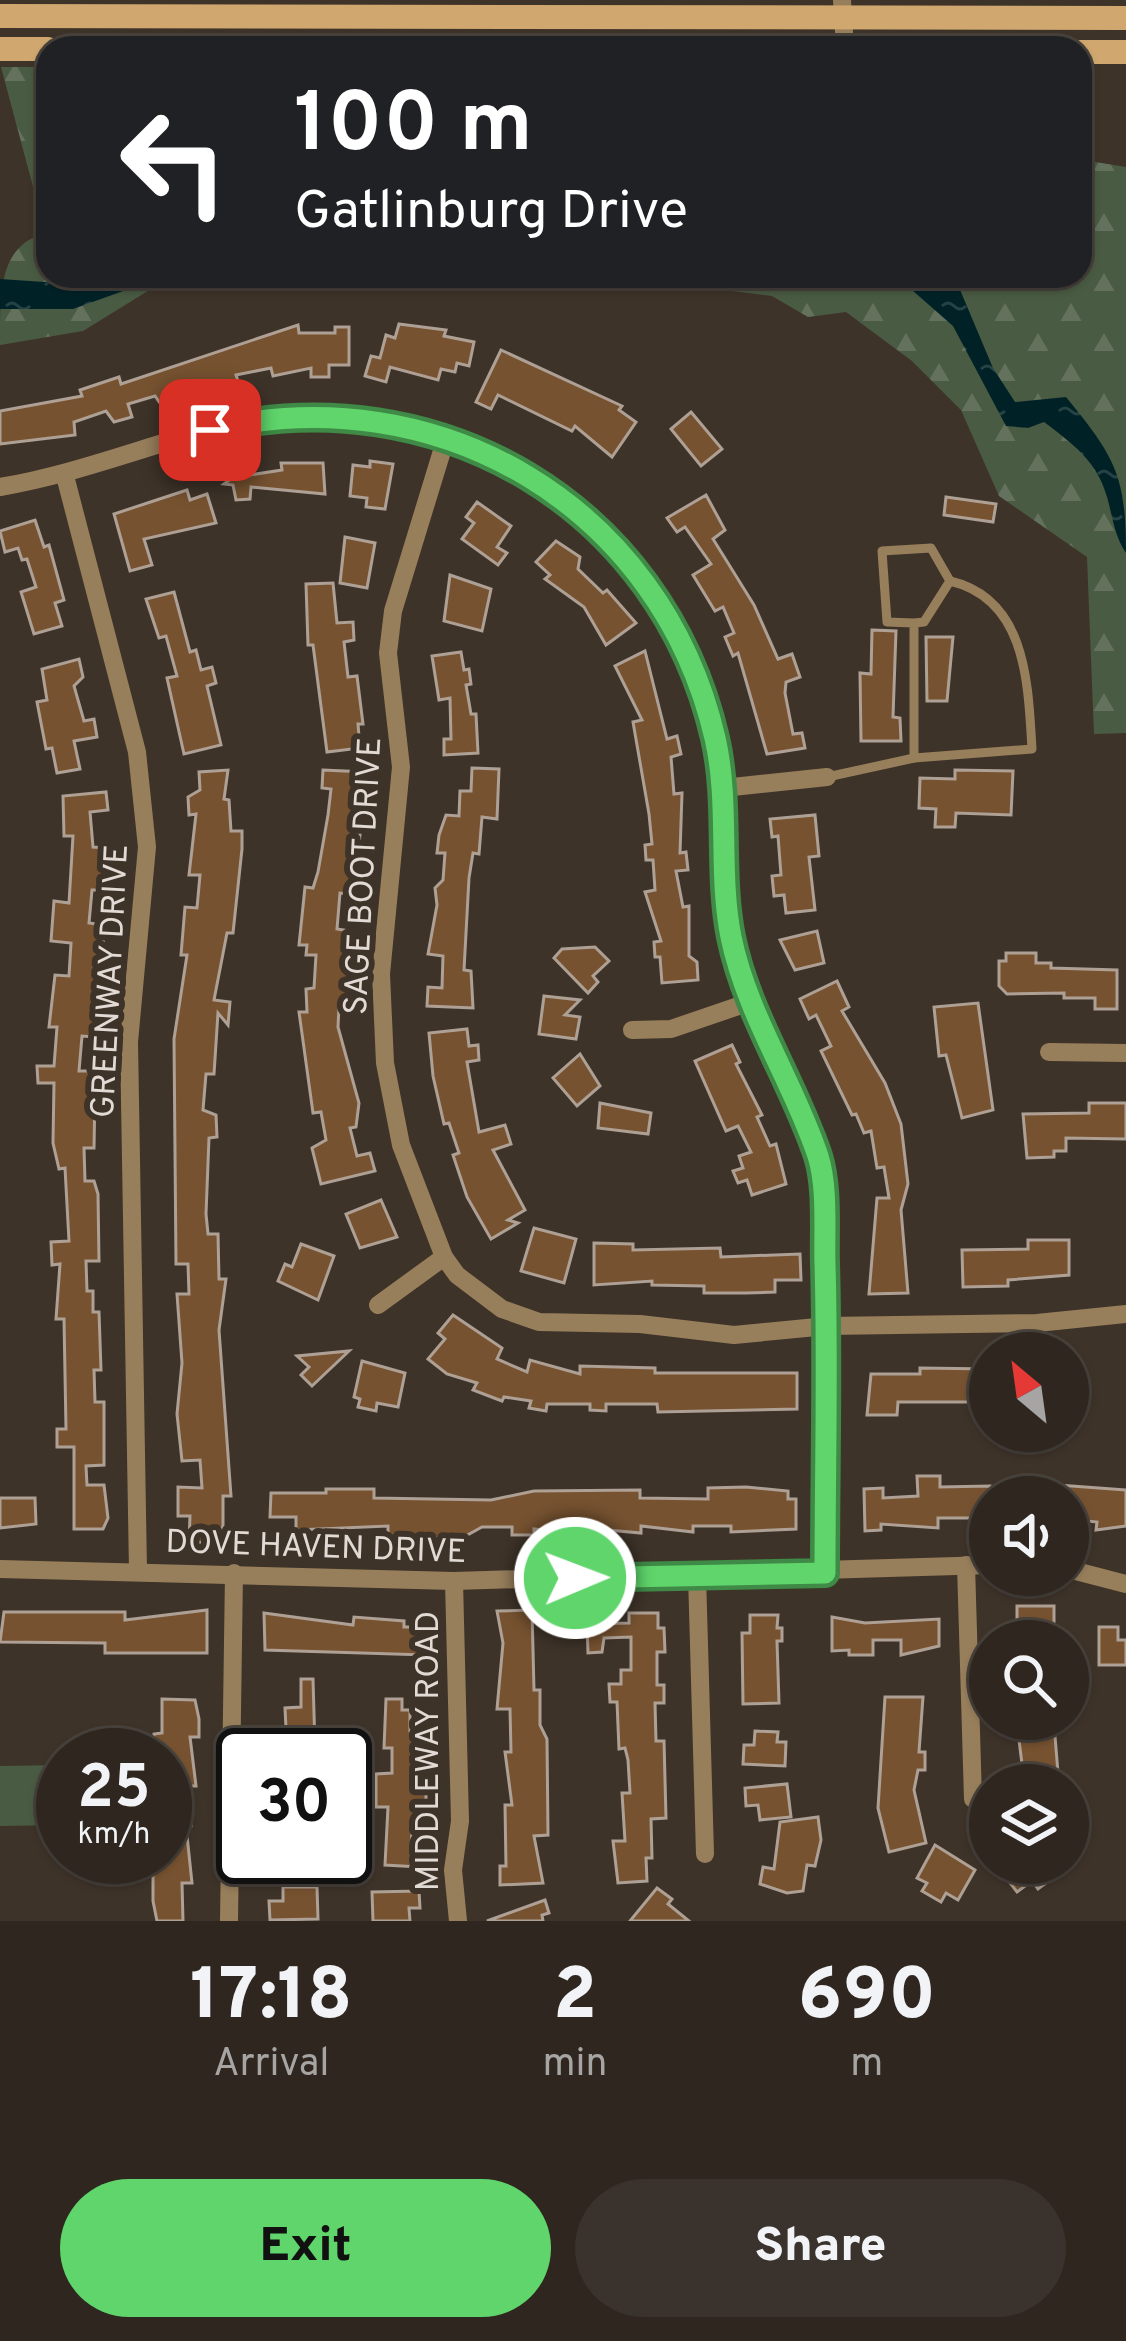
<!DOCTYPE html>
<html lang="en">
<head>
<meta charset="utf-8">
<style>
  body { margin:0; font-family:Overpass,sans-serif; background:#3a322c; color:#f1f3f6; height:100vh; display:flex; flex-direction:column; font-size:45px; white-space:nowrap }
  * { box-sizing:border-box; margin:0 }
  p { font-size:39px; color:#a7a5a4 }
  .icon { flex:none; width:66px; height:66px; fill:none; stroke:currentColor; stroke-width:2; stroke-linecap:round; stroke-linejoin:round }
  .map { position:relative; height:1921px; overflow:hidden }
  .sheet { display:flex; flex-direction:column; background:#2e261f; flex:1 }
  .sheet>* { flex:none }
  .banner { position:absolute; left:36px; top:36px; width:1056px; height:252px; border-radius:36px; box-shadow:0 3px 9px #0004,0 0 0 3px #49433d; background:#202124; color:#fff; overflow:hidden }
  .needle { width:78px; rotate:331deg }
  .fabs { position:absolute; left:969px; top:1332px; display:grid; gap:24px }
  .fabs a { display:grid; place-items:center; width:120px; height:120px; border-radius:50%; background:#2e261f; box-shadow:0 3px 9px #0004,0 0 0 3px #49433d; font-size:60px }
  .speed { position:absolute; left:36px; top:1728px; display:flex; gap:24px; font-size:60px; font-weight:700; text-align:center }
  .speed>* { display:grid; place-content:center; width:156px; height:156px; border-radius:50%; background:#2e261f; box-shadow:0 3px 9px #0004,0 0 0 3px #49433d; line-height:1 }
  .speed small { font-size:30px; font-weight:400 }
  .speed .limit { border:6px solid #111; border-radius:18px; background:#fff; color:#111 }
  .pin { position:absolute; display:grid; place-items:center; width:102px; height:102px; color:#fff; margin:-51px; border-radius:24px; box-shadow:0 6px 18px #0006 }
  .me { position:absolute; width:132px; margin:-66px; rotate:89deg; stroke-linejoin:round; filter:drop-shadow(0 0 9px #0008) }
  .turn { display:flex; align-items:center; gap:42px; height:252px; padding:0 60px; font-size:54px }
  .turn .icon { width:156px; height:156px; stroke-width:2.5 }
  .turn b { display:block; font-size:84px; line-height:102px }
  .eta { display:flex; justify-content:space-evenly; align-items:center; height:204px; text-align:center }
  .eta b { font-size:72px; font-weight:800; line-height:84px }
  .button { display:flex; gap:24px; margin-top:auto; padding:24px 60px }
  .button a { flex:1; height:138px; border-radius:72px; background:#5fd56b; color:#111; font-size:48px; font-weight:800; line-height:138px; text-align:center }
  .button a+a { background:#3a322c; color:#f1f3f6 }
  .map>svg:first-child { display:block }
  .grass { fill:#4a5b43 }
  .forest { fill:url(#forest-firs) }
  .water { fill:url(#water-ripples) }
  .building { fill:#765230; stroke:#aea094; stroke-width:3 }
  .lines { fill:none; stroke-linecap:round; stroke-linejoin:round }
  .service { stroke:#987f5c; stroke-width:9 }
  .minor { stroke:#987f5c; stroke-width:18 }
  .secondary { stroke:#d0a86f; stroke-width:24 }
  .route-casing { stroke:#3e8a46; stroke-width:30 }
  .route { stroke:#5fd56b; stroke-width:21 }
  .labels { text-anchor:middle; stroke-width:12; stroke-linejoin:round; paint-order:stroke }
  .street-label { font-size:33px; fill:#e2dbd5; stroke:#3e3329 }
</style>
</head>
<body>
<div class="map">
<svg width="1126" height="1921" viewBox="0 0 1126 1921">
  <defs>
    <pattern id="forest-firs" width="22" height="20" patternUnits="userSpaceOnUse" patternTransform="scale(3)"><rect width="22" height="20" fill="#4a5b43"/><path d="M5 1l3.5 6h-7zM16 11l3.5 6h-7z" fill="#64725d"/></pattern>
    <pattern id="water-ripples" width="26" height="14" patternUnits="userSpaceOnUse" patternTransform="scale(3)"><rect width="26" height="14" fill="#002227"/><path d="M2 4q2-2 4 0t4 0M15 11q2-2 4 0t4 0" fill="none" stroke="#254245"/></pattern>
  </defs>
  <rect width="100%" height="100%" fill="#3e3329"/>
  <polygon class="grass" points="62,1765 63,1825 0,1826 0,1766"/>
  <g class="forest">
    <polygon points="1,67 48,67 48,210 35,194"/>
    <polygon points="1083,160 1126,167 1126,733 1094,734 1087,557 999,496 961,410 912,361 846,312 808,317 772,296 684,285 666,276 1080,276"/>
    <path d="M48 232V276H172L83 331 0 345C0 285 0 245 48 232Z"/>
  </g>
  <g class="water">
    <polygon points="114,276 165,276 73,309 0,309 0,279 45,282"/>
    <path d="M896 276H937L958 285 993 368 1015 402 1066 397C1115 457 1126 475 1126 553 1114 535 1113 518 1107 497 1097 461 1073 444 1044 422L1028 428 1006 426 953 326Z"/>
  </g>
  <g class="building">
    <polygon points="399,324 446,330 444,336 474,342 469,366 457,363 455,372 441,369 438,380 390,367 386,382 365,376 371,356 380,358 386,335 395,338"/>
    <polygon points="298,325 299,333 335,333 335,327 349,327 349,365 329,365 329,377 311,377 311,368 273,376 271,368 236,375 239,384 201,396 162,406 155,396 128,404 132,417 114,422 106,411 74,422 75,435 0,444 0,411 82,396 80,390 119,377 121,384"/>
    <polygon points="501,350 622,406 619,410 636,422 612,457 575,426 572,431 498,395 491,409 476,402"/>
    <polygon points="691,412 722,449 701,466 671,429"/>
    <polygon points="370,461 393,464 385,509 366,507 367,498 350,496 353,465 370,467"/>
    <polygon points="281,463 323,463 325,494 251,487 250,499 236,500 233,485 224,484 232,478 230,468 248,464 250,475 282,470"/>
    <polygon points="187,490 190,500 207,494 216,523 144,539 152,565 130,571 114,514"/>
    <polygon points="706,495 725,530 713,539 754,605 778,659 792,654 800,677 786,682 785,693 793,734 802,733 805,748 767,754 738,653 733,656 725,637 734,633 723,607 715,611 693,575 711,564 685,527 677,532 667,518"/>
    <polygon points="946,497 996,504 993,522 944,515"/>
    <polygon points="477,502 511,526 497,547 507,553 498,565 462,539 474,523 466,517"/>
    <polygon points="35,520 44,547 49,545 64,600 55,603 62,626 34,634 21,592 36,587 27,559 22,560 18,548 5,552 0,531"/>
    <polygon points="345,537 375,543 367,588 340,583"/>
    <polygon points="556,541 580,557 578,569 603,593 607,590 636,623 606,645 584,607 545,579 550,575 536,562"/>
    <polygon points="450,575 491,589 482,631 444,621"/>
    <polygon points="333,583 337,623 353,622 354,640 344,642 348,677 357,676 363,724 358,724 360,748 327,752 313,645 308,645 306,584"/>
    <polygon points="174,592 190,652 196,650 201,670 212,667 216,683 207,686 221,745 184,754 167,678 177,676 166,636 159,638 146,599"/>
    <polygon points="872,630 896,631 893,717 900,718 901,741 861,741 860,673 871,674"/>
    <polygon points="926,637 953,637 947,701 927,701"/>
    <polygon points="645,651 667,739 677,736 681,754 671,757 674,794 682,793 680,853 686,852 688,870 676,871 683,907 689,906 689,956 697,962 698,980 662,983 660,957 655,957 654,942 661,941 645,892 655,890 653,860 646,860 645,845 652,844 649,814 633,722 642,720 615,666"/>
    <polygon points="461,652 464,670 469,669 471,684 466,685 471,714 476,714 478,753 444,755 444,739 451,739 450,698 439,700 432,656"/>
    <polygon points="79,659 83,677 74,686 84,721 94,719 97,737 74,741 80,769 57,773 52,748 46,749 37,702 47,700 42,669"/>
    <polygon points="472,768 499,769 497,819 482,817 479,854 473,853 469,878 464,970 471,971 473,1008 427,1006 428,987 442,988 443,956 428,954 437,905 435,888 443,880 445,853 437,853 439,835 446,815 459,816 460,791 471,791"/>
    <polygon points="228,770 224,799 229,800 231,831 242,831 242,849 233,933 227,933 214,1000 230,1002 228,1025 218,1013 214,1074 206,1074 203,1110 216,1115 217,1137 209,1138 206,1214 208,1234 218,1234 219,1279 226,1279 219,1330 231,1496 223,1496 223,1528 213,1528 213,1543 189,1542 190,1516 178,1516 178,1487 202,1488 200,1460 182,1461 177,1414 182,1363 177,1294 189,1294 188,1264 176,1264 174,1039 187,955 181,955 185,907 197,908 200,875 189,875 196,814 189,815 188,797 200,790 199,772"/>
    <polygon points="323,770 365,772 364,790 356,789 353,818 362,818 353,894 340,893 337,929 344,930 343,944 349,945 349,1006 339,1006 338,1027 359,1103 356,1127 350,1128 357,1156 370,1153 375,1171 321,1184 312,1148 326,1140 321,1112 313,1113 299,1012 307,1012 306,989 314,988 316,955 306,955 307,945 299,945 305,887 313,888 318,872 328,815 331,789 322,788"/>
    <polygon points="955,770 1013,771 1011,815 956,813 955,827 935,827 936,809 919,808 920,778 955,779"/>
    <polygon points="106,792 108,810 90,812 93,847 106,848 109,875 104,890 92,890 89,923 104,925 102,971 95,1037 82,1036 79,1071 92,1071 95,1091 94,1148 84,1148 85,1181 94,1181 98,1194 99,1261 86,1261 87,1291 93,1291 93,1312 99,1312 101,1370 94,1370 95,1402 104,1402 104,1465 86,1466 87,1485 104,1485 108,1518 103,1529 74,1529 74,1447 57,1447 57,1429 66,1429 64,1319 56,1319 60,1264 52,1265 51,1242 69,1241 65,1168 59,1169 53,1143 54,1083 38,1083 37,1066 54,1066 57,1027 49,1027 55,975 69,976 71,943 51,941 54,901 69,903 73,836 64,836 63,796"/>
    <polygon points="815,815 819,856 809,857 815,910 786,913 784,895 774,896 772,876 781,875 778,836 772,837 770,819"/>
    <polygon points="817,931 824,963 795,970 780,940"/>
    <polygon points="595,947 609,961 593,976 598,982 588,993 554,958 562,949"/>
    <polygon points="1006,953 1036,953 1036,963 1051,963 1051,968 1117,970 1117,1009 1095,1009 1095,998 1064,998 1064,993 1007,994 999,986 999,961 1006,961"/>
    <polygon points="837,981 849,1007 842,1011 885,1083 901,1124 908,1184 901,1210 908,1293 869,1294 877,1198 889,1198 884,1167 877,1168 871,1131 864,1133 856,1114 852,1115 821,1051 831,1046 816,1015 809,1019 800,999"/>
    <polygon points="544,996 580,1000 565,1015 580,1017 576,1039 539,1034"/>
    <polygon points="978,1003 993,1110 962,1118 946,1055 939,1056 934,1007"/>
    <polygon points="467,1029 469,1046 478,1045 479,1060 467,1062 479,1132 505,1125 511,1144 493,1150 525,1210 508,1220 518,1223 491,1239 467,1197 453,1155 459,1153 449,1123 444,1124 433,1076 429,1033"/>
    <polygon points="732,1045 740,1062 736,1064 762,1115 757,1117 770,1146 776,1144 786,1184 752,1195 747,1180 738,1183 733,1171 743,1168 739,1156 751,1152 738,1126 726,1131 695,1061"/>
    <polygon points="580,1054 600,1086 577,1106 553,1078"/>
    <polygon points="600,1103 651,1113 648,1134 598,1128"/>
    <polygon points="1089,1103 1126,1103 1126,1139 1066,1138 1066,1151 1054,1151 1054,1157 1027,1158 1023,1114 1089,1113"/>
    <polygon points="381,1200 397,1237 360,1248 346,1214"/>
    <polygon points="534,1228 576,1239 564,1283 521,1271"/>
    <polygon points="1028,1240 1069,1240 1069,1275 1008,1280 1008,1286 963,1287 962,1250 1028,1249"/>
    <polygon points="594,1243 633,1244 633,1250 720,1248 721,1257 800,1254 801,1280 775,1280 775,1292 746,1293 704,1293 704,1286 652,1285 652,1281 594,1285"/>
    <polygon points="301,1244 334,1256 318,1300 278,1281 285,1264 292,1267"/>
    <polygon points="453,1315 502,1348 497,1359 527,1372 530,1360 580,1374 580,1366 655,1368 655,1373 797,1373 797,1409 658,1412 657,1404 606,1404 606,1411 590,1410 590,1404 547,1404 546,1411 529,1408 531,1401 504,1397 502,1401 473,1390 477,1383 447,1374 428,1359 445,1339 438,1333"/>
    <polygon points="349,1351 312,1386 301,1375 309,1367 297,1356"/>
    <polygon points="362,1361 405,1373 398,1407 377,1403 376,1411 358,1407 360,1399 354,1397"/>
    <polygon points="920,1368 990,1369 990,1402 898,1402 897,1415 867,1415 871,1374 920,1374"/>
    <polygon points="917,1476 940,1476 940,1487 990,1486 990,1518 938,1518 938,1528 881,1524 881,1530 865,1531 864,1489 883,1488 883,1498 918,1496"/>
    <polygon points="1017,1482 1126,1490 1126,1526 1096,1530 1097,1522 1068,1519 1068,1497 1017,1497"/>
    <polygon points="746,1487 788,1491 788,1499 796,1499 796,1529 731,1532 731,1526 693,1526 693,1532 641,1526 641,1533 585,1528 585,1535 534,1529 534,1535 512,1535 512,1527 482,1527 462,1538 443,1538 388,1535 388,1526 296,1530 296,1517 270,1517 271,1493 326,1493 326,1489 374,1489 374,1498 491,1500 534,1491 640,1490 640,1498 708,1499 708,1488"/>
    <polygon points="0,1498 35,1498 36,1524 0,1528"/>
    <rect x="1017" y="1606" width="37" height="35"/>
    <polygon points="207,1610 207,1653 105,1653 105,1643 0,1642 4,1612 125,1612 125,1620"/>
    <polygon points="532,1610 534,1690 540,1690 540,1725 547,1739 548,1835 534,1836 543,1883 500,1885 500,1866 506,1866 505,1805 512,1805 505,1752 511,1752 510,1709 497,1709 503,1643 497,1611"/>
    <polygon points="264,1613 353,1625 354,1617 404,1621 404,1627 426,1627 426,1655 265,1650"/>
    <polygon points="629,1613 658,1613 658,1628 664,1628 665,1652 657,1652 657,1685 664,1685 664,1703 655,1703 656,1741 664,1741 666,1818 651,1819 652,1858 646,1858 647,1881 618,1883 613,1841 625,1841 622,1793 630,1793 628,1760 625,1748 619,1749 617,1702 610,1702 609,1684 621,1684 621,1670 631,1670 631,1637 604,1638 602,1652 588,1653 587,1624 629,1623"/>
    <polygon points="750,1615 778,1615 777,1628 782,1628 782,1641 777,1641 779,1703 743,1704 742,1633 750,1633"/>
    <polygon points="832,1617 865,1623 939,1619 939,1646 901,1655 901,1640 873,1640 873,1655 849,1655 849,1650 832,1651"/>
    <polygon points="1099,1627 1118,1627 1118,1640 1126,1640 1126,1665 1099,1665"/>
    <polygon points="301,1679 313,1679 315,1747 277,1748 277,1729 286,1728 285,1708 301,1707"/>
    <polygon points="885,1697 923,1697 919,1752 925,1752 925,1770 918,1770 914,1790 926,1843 889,1852 878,1808"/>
    <polygon points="162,1699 195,1700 199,1719 199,1737 190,1737 196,1786 190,1786 191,1826 186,1826 192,1883 182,1883 183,1921 157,1921 153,1901 153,1861 165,1861 165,1755 154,1755 154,1734 162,1733"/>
    <polygon points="386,1699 402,1699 402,1710 410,1710 410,1731 421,1731 418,1789 426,1789 426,1807 414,1807 411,1845 420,1846 419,1867 385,1865 388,1807 376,1807 376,1774 392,1773 392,1748 384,1748"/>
    <polygon points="1017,1724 1054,1724 1059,1785 1039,1785 1040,1764 1022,1764"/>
    <polygon points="755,1731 778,1732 777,1742 786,1742 785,1766 743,1764 744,1745 754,1745"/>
    <polygon points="787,1784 791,1817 760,1820 758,1805 746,1806 745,1788"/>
    <polygon points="818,1817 821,1840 815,1866 807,1865 803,1891 787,1893 760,1884 763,1867 774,1869 780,1822"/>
    <polygon points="935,1845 975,1870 958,1900 946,1893 941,1902 922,1891 927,1883 917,1878"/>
    <polygon points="995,1863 1056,1863 1042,1873 1046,1883 1038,1889 1032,1881 1017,1892"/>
    <polygon points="283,1887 317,1887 318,1919 270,1920 269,1901 283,1901"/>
    <polygon points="657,1888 672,1899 668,1904 689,1921 630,1921"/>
    <polygon points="419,1891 420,1908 409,1908 410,1921 373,1921 372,1892"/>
    <polygon points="545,1900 549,1913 542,1915 543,1921 487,1921"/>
  </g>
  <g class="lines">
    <g class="service">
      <polyline points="914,623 924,622 950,581 931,548 882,551 887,622 914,623 914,758"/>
      <path d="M827 777 914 758 1032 749C1028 684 1027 599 950 581"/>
    </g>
    <g class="minor">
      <polyline points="842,0 845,48"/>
      <polyline points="446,438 393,611 388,653 401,767 381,974 385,1063 401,1145 444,1257 457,1275 502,1309 539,1322 640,1324 734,1335 827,1326 1037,1323 1126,1314"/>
      <polyline points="65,476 137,752 147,847 129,1042 138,1571"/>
      <path d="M0 487C90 472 173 434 263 417 312 408 368 415 415 429 570 474 678 580 715 738 730 803 718 872 731 937 747 1015 793 1081 818 1156 828 1188 823 1230 825 1264 828 1367 825 1470 825 1573"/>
      <polyline points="723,788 827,777"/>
      <polyline points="632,1030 671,1029 750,1002"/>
      <polyline points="1049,1052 1126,1053"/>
      <polyline points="378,1305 444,1257"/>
      <polyline points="966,1565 973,1799"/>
      <polyline points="0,1569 454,1581 990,1565"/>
      <polyline points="1068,1569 1126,1584"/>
      <polyline points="697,1575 705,1854"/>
      <polyline points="454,1581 460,1821 453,1870 458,1921"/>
      <polyline points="229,1921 234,1573"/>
    </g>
    <g class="secondary">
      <polyline points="0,16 1126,18"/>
      <polyline points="0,49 48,49"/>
      <polyline points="1080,52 1126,52"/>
    </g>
  </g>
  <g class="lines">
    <g class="route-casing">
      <path id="route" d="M210 430C438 375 661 506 715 738 730 803 718 872 731 937 747 1015 793 1081 818 1156 828 1188 824 1231 825 1264 828 1367 825 1470 825 1573L575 1578"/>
    </g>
    <use href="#route" class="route"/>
  </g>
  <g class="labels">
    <g class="street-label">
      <text transform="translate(361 876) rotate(-87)" y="12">SAGE BOOT DRIVE</text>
      <text transform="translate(108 981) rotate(-87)" y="12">GREENWAY DRIVE</text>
      <text transform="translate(316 1545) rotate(2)" y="12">DOVE HAVEN DRIVE</text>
      <text transform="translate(426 1751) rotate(-90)" y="12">MIDDLEWAY ROAD</text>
    </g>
  </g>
</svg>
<div class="fabs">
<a><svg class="needle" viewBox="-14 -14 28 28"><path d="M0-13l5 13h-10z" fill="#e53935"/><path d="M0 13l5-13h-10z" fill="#a7a5a4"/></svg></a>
<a><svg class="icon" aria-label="sound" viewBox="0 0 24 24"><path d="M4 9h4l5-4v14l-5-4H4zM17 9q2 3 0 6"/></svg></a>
<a><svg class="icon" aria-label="search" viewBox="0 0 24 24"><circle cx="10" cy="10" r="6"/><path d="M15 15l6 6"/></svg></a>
<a><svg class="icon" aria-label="layers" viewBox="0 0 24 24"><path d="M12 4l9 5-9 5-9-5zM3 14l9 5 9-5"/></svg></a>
</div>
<div class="speed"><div>25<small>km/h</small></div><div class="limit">30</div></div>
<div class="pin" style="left:210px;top:430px;background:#d93025"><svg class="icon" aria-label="arrive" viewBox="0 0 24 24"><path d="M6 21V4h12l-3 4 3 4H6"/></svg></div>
<svg class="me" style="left:575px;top:1578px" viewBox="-20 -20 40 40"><circle r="17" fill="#5fd56b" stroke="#fff" stroke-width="3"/><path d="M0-11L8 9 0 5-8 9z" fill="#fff"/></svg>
<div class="banner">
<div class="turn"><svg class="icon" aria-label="left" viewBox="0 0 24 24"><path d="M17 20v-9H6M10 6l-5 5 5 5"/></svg><div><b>100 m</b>Gatlinburg Drive</div></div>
</div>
</div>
<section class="sheet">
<div class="eta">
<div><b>17:18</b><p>Arrival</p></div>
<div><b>2</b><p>min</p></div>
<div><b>690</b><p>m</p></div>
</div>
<div class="button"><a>Exit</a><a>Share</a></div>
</section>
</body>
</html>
